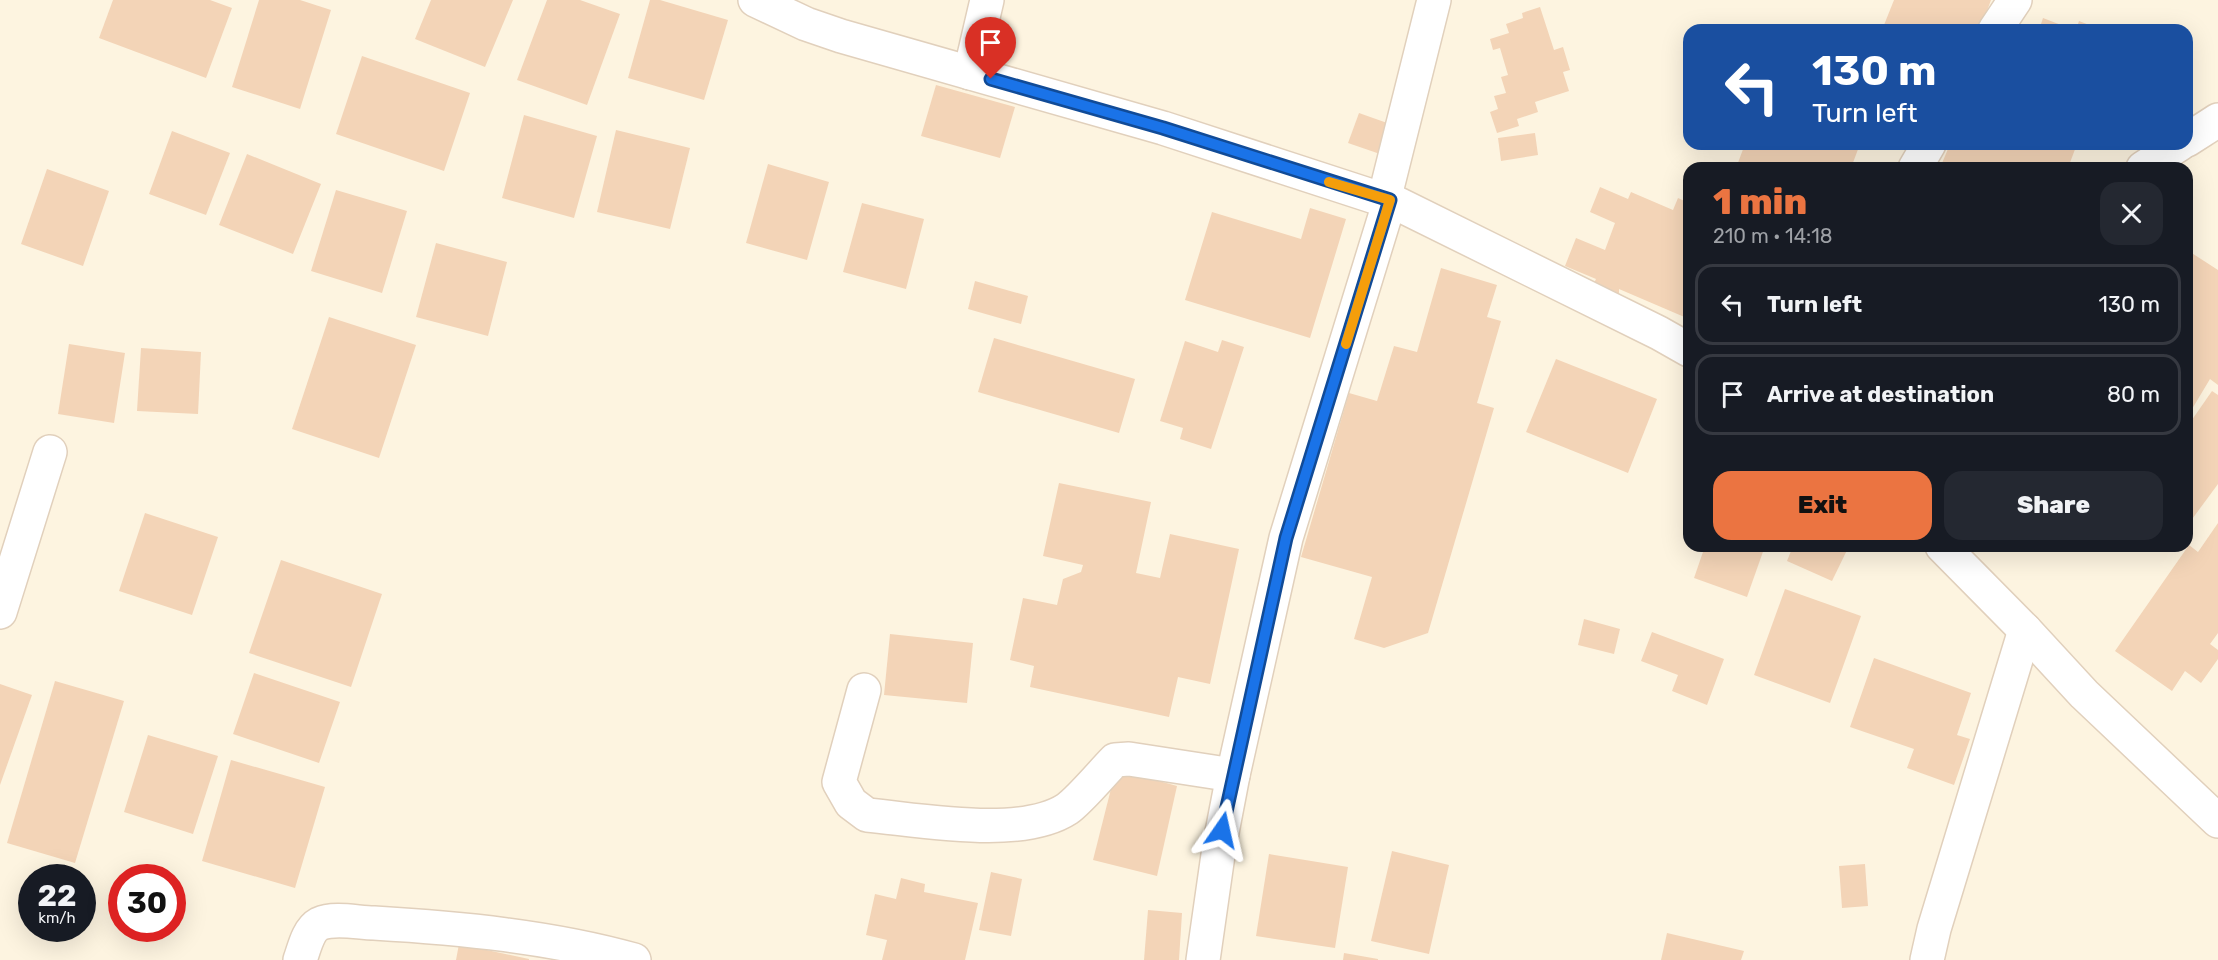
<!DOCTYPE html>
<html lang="en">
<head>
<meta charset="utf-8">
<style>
  body { margin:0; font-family:Rubik,sans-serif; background:#242831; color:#f1f3f6; height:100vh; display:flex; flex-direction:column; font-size:22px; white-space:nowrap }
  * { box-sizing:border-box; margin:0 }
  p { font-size:20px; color:#9ea1a6 }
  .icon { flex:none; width:33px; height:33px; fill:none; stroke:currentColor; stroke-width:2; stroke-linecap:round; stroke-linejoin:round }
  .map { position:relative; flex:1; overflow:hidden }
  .drawer { position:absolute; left:1683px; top:162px; width:510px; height:390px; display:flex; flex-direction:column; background:#171b24; border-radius:18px; box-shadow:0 6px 24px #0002 }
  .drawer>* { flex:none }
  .hud { position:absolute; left:1683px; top:24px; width:510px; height:126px; border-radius:18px; box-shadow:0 6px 24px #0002; background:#1a4fa0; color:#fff; overflow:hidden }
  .speed { position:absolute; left:18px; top:864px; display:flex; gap:12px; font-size:30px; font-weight:700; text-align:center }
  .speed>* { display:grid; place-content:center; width:78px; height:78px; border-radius:50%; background:#171b24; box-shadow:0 6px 24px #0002; line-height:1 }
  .speed small { font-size:15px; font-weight:400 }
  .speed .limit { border:9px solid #d22; background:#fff; color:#111 }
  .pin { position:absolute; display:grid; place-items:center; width:51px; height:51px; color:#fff; margin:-62px -26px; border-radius:50% 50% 50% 0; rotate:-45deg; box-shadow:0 0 6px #0007 }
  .pin .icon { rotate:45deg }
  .me { position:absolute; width:66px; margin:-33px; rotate:11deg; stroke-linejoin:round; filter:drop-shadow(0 0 4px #0008) }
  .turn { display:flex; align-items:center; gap:21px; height:126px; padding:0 30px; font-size:27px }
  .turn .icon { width:78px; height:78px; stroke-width:2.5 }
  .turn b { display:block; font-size:42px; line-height:51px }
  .round { display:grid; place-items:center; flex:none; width:63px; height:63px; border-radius:18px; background:#242831 }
  .headline { display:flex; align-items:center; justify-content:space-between; height:102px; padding:0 30px }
  h1 { font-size:36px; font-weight:800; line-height:45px; color:#eb7441 }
  .action { display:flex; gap:12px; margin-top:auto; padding:12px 30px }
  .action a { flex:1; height:69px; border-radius:18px; background:#eb7441; color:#111; font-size:24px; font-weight:800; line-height:69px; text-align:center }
  .action a+a { background:#242831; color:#f1f3f6 }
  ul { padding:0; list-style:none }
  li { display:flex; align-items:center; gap:18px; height:81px; margin:0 12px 9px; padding:0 18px; border:3px solid #363941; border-radius:18px }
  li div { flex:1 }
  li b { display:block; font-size:22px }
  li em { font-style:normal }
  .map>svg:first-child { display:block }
  .building { fill:#f3d4b7 }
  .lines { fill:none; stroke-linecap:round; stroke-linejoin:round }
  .minor-casing { stroke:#e1d0bc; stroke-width:36 }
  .minor { stroke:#fff; stroke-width:33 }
  .route-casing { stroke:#114b97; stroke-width:15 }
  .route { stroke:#1a73e8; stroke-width:10 }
  .slow { stroke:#f59e0b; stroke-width:10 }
</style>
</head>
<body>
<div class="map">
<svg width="2218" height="960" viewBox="0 0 2218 960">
  <rect width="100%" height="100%" fill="#fdf4e0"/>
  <g class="building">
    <polygon points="113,0 210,0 232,8 206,78 99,38"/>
    <polygon points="259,0 300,0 331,10 300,109 232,87"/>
    <polygon points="431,0 513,0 485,67 415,39"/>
    <polygon points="547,0 580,0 620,14 587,105 517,80"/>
    <polygon points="650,0 660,0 728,20 704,100 628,78"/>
    <polygon points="1894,0 1991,0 1980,30 1882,30"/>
    <polygon points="1540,7 1554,50 1563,47 1570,70 1563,72 1569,91 1535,102 1538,112 1517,119 1519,126 1497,133 1490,112 1498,109 1494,96 1506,93 1501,77 1508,75 1500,48 1493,50 1490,39 1509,33 1506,24 1523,18 1522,13"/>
    <polygon points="2043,18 2074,30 2039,30"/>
    <polygon points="2079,21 2102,30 2076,30"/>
    <polygon points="362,56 470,93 444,171 336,134"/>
    <polygon points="936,85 1015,107 1000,158 921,136"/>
    <polygon points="1359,113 1390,124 1380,154 1348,143"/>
    <polygon points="524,115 597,136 574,218 502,198"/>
    <polygon points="616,130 690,148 670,229 597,212"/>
    <polygon points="172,131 230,153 206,215 149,194"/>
    <polygon points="1535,133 1538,155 1501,161 1498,138"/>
    <polygon points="1745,144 1860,144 1851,168 1736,168"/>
    <polygon points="1950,144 2077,144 2068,168 1940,168"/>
    <polygon points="247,154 321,184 293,254 219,225"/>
    <polygon points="768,164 829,182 807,260 746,243"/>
    <polygon points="47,169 109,191 83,266 21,244"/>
    <polygon points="1600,187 1628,199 1631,192 1673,210 1678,198 1689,203 1689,319 1619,289 1619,295 1593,285 1596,279 1565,266 1576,238 1605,250 1615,223 1590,212"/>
    <polygon points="336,190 407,211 382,293 311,271"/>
    <polygon points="862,203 924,219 906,289 843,272"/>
    <polygon points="1310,208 1346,219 1310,338 1185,300 1212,212 1301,239"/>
    <polygon points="436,243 507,262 488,336 416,317"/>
    <polygon points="2187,250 2218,270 2218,385 2210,379 2192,409 2187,405"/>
    <polygon points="1441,268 1497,285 1487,317 1501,321 1477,403 1494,408 1428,633 1384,648 1354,639 1372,577 1301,557 1349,393 1377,401 1394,346 1417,352"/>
    <polygon points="975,281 1028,296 1021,324 968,309"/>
    <polygon points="329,317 416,345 379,458 292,429"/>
    <polygon points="994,338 1135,379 1119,433 978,392"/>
    <polygon points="1222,340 1244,347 1211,449 1180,439 1183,428 1160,421 1185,341 1218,352"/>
    <polygon points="69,344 125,353 114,423 58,414"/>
    <polygon points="141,348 201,352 198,414 137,411"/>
    <polygon points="1556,359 1657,399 1628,473 1526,432"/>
    <polygon points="2212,391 2218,395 2218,484 2187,526 2187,427"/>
    <polygon points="1059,483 1151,502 1136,573 1160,578 1170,534 1239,549 1210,684 1178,677 1169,717 1030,687 1034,666 1010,660 1023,598 1057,605 1063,579 1081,572 1083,565 1043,556"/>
    <polygon points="145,513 218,537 192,615 119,591"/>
    <polygon points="2218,523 2218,633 2210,644 2218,650 2218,659 2201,683 2185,671 2172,691 2115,651 2189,545 2198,552"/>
    <polygon points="1705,546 1765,546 1747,597 1694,578"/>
    <polygon points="1793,546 1849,546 1832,581 1787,561"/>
    <polygon points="281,560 382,594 351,687 249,653"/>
    <polygon points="1785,589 1861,616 1830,703 1754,675"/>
    <polygon points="1584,619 1620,629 1614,654 1578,645"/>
    <polygon points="1652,632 1724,659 1707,705 1672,691 1678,675 1641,661"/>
    <polygon points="890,634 973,643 967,703 884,695"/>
    <polygon points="1874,658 1971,693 1957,735 1970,739 1954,785 1907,768 1914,749 1850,727"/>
    <polygon points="254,673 340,702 319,763 233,734"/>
    <polygon points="55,681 124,701 75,863 7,843"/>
    <polygon points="0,684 32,695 0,785"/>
    <polygon points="148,735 218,756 193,834 124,812"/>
    <polygon points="231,760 325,787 295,888 202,861"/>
    <polygon points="1116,769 1177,786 1157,876 1093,860"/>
    <polygon points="1392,851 1449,865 1429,954 1371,941"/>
    <polygon points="1269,854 1348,867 1335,948 1256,936"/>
    <polygon points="1865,864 1868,906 1842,908 1839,866"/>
    <polygon points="991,872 1022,879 1011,936 979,930"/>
    <polygon points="901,878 925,884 924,892 978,903 965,960 882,960 887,940 866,935 875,894 896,899"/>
    <polygon points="1148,910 1182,913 1179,960 1144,960"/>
    <polygon points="1667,933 1744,951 1741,960 1661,960"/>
    <polygon points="459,944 529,959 529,960 456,960"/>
    <polygon points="1344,953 1378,959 1378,960 1343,960"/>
  </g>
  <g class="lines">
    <g class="minor-casing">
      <g id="minor">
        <polyline points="755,0 806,24 841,36 1163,128 1384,200"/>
        <polyline points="1434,0 1384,200 1390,200 1659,333 1689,350"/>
        <polyline points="1995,30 2015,0"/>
        <polyline points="970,73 987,0"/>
        <polyline points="2187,140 2218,120"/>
        <polyline points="1915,168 1929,144"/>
        <polyline points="2143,168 2180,144"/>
        <polyline points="1942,546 2025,630 2084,694 2218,821"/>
        <polyline points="0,612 50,452"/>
        <path d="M864 690 839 782 851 803 867 815C921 820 1021 839 1067 809 1080 800 1103 772 1115 760L1129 759 1233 775"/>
        <path d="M300 960C304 949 308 930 319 924 335 917 358 923 374 923 460 928 552 937 634 960"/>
        <polyline points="1203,960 1219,848 1233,775 1286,538 1390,200"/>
        <polyline points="1927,960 1934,929 2025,630"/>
      </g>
    </g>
    <use href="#minor" class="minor"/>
  </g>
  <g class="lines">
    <g class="route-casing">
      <polyline id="route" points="991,79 1163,128 1390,200 1286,538 1222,830"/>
    </g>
    <use href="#route" class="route"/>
    <polyline class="slow" points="1329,182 1390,200 1346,344"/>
  </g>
</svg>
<div class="speed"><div>22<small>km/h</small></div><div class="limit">30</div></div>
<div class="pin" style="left:991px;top:79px;background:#d93025"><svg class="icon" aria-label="arrive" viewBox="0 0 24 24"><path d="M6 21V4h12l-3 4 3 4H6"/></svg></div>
<svg class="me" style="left:1222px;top:830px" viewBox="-20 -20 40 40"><path d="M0-17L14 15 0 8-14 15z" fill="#1a73e8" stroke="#fff" stroke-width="4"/></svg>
<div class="hud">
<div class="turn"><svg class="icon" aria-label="left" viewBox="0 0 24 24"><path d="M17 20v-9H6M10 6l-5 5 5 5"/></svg><div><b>130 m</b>Turn left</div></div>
</div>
<section class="drawer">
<div class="headline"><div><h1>1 min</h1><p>210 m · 14:18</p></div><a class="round"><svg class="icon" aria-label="close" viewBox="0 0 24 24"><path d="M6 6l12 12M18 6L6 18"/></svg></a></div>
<ul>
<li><svg class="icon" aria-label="left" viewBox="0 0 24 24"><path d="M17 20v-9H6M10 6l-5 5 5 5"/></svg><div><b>Turn left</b></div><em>130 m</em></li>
<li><svg class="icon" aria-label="arrive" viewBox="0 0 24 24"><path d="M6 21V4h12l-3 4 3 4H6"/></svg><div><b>Arrive at destination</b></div><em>80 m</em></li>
</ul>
<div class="action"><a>Exit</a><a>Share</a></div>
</section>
</div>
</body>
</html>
